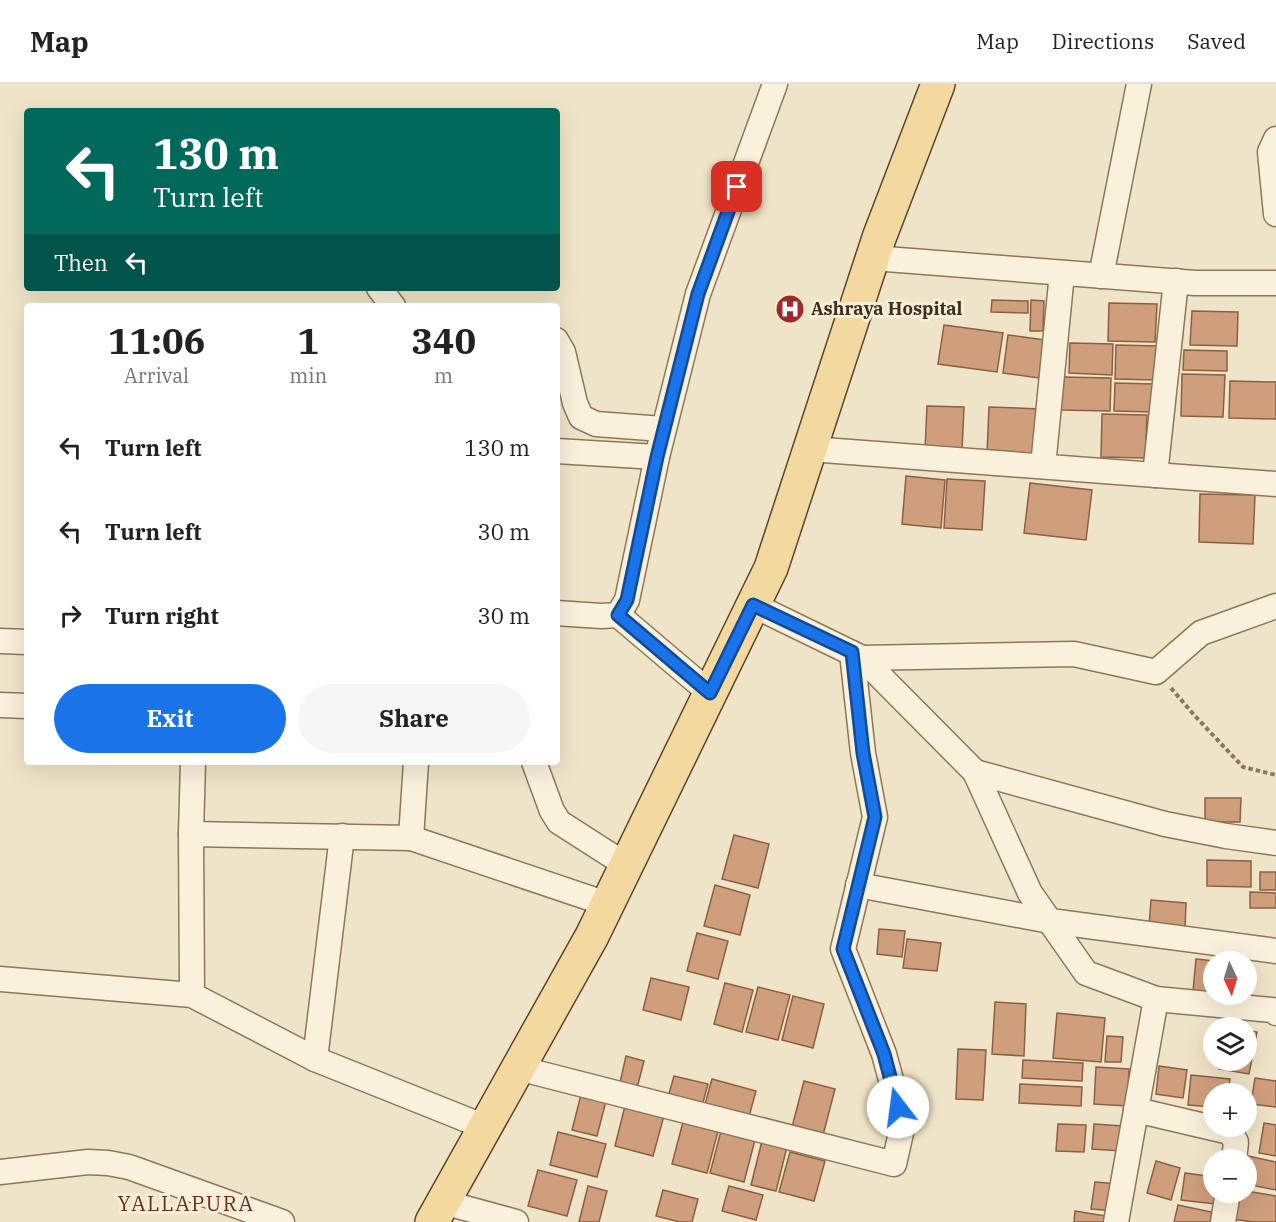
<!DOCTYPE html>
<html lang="en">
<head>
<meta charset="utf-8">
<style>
  body { margin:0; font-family:"IBM Plex Serif",serif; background:#f6f6f6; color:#222; height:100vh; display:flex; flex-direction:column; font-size:22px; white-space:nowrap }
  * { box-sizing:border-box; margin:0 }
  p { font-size:20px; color:#767676 }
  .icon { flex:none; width:33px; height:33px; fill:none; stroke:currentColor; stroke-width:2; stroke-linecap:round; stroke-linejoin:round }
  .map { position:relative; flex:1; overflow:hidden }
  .details { position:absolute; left:24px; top:219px; width:536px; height:462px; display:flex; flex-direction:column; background:#fff; border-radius:6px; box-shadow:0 6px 24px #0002 }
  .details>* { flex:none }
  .top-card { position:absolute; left:24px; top:24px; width:536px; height:183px; border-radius:6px; box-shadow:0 6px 24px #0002; background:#00695c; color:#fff; overflow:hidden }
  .needle { width:39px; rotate:176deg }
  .fabs { position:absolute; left:1203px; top:867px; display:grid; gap:12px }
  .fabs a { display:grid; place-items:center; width:54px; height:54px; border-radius:50%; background:#fff; box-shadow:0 6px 24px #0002; font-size:30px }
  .pin { position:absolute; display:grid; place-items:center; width:51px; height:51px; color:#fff; margin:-26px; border-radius:12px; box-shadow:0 3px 9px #0006 }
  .me { position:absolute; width:66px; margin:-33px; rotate:345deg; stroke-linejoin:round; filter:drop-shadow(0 0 4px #0008) }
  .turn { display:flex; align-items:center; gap:21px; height:126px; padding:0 30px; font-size:27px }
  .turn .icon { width:78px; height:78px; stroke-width:2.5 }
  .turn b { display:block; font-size:42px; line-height:51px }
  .then { display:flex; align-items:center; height:57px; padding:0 30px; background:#0003; gap:12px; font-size:22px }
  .eta { display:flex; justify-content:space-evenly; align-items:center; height:102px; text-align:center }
  .eta b { font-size:36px; font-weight:700; line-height:42px }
  .primary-button { display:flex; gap:12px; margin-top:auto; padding:12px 30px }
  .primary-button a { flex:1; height:69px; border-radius:36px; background:#1a73e8; color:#fff; font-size:24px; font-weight:700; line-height:69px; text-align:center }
  .primary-button a+a { background:#f6f6f6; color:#222 }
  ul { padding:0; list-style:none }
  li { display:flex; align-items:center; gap:18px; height:84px; padding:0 30px }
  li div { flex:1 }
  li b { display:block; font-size:22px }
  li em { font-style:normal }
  header { display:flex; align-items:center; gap:36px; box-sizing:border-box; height:84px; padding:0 30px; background:#fff; border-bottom:2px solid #e0e0e0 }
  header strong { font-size:28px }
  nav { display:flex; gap:33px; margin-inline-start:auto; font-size:21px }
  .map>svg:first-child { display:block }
  .building { fill:#cf9f7d; stroke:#8d5f41; stroke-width:1.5 }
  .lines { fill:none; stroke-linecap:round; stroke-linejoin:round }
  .street-casing { stroke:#8d765c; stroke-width:27 }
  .primary-casing { stroke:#5b4430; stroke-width:36 }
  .path { stroke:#8d765c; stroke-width:4; stroke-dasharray:4.5 3; stroke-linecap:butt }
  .street { stroke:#faf1dc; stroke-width:24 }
  .primary { stroke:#f3d9a0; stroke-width:33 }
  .route-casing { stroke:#114b97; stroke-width:15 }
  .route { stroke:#1a73e8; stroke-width:10 }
  .labels { text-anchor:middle; stroke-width:6; stroke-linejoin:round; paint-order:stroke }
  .poi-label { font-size:18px; font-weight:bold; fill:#3d2e20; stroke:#f7eed8; text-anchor:start }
  .quarter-label { font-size:21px; letter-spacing:1.5px; fill:#6b2e1e; stroke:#f7eed8 }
</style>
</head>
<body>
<header>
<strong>Map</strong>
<nav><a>Map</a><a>Directions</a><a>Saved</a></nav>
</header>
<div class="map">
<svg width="1276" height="1138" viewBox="0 0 1276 1138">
  <rect width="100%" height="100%" fill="#f0e4c8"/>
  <g class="building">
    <polygon points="992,216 1028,217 1028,229 991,228"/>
    <polygon points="1031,216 1044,217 1043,247 1030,247"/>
    <polygon points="1109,219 1157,220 1155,258 1108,257"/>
    <polygon points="1192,227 1238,228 1237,262 1190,261"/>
    <polygon points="944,241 1003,249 997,288 938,280"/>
    <polygon points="1008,251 1045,256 1039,294 1003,289"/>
    <polygon points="1070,259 1113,260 1112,291 1069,289"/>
    <polygon points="1116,261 1158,262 1157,296 1115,295"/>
    <polygon points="1184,266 1227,267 1227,287 1183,286"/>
    <polygon points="1182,290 1225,291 1223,333 1181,332"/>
    <polygon points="1062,293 1111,294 1110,327 1061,326"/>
    <polygon points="1230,297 1276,298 1276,335 1229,334"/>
    <polygon points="1115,299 1153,300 1152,328 1114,327"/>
    <polygon points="927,322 964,323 962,367 925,366"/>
    <polygon points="989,323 1041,325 1040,371 987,370"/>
    <polygon points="1102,330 1147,331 1145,374 1101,373"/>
    <polygon points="906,392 945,396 941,444 902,440"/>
    <polygon points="947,395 985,397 982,446 944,444"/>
    <polygon points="1030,399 1092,406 1086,456 1024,449"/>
    <polygon points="1200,410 1255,411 1253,460 1199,458"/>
    <polygon points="1205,714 1241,714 1240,738 1205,738"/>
    <polygon points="734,751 769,760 758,804 722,795"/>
    <polygon points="1207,776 1251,777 1251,803 1207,802"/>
    <rect x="1260" y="788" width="16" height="18"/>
    <polygon points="715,801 750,811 740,851 704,842"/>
    <polygon points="1250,808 1276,809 1276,824 1250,824"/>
    <polygon points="1151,816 1186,819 1185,845 1149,842"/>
    <polygon points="879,845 905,847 902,873 877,870"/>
    <polygon points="697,849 728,857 718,895 687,887"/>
    <polygon points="907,855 941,859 937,887 903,884"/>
    <polygon points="1196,875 1224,878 1214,878 1214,909 1193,907"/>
    <polygon points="651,894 689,903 681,936 643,926"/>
    <polygon points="725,899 753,906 742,948 714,940"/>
    <polygon points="758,903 790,911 778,956 746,948"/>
    <polygon points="793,912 824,920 813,964 782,956"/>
    <polygon points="995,918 1026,920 1024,972 992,970"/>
    <polygon points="1057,929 1105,934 1101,978 1053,974"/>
    <polygon points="1246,946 1257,948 1249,990 1219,985 1220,976 1246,976"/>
    <polygon points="1107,952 1123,953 1121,978 1105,978"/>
    <polygon points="958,965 986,966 983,1016 956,1015"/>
    <polygon points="626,972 644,977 636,1008 619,1003"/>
    <polygon points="1023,976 1083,979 1082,997 1022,994"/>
    <polygon points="1159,982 1187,986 1183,1014 1156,1010"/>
    <polygon points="1096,983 1129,985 1127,1022 1094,1020"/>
    <polygon points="1191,991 1230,995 1228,1010 1214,1010 1214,1023 1188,1021"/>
    <polygon points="674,992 708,1000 702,1022 668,1013"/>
    <polygon points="1255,994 1276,997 1276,1023 1251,1020"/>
    <polygon points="712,995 756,1007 748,1036 704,1024"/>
    <polygon points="804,997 835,1005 822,1055 791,1047"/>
    <polygon points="1020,1000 1082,1003 1081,1022 1019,1019"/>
    <polygon points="582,1007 607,1013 597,1052 572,1046"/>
    <polygon points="626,1018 665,1028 653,1072 615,1062"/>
    <polygon points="683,1038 718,1047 707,1089 672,1080"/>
    <polygon points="1264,1039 1276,1041 1276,1072 1259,1069"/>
    <polygon points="1058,1040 1086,1041 1084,1068 1056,1067"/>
    <polygon points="1094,1040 1123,1042 1121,1067 1092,1065"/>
    <polygon points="721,1047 755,1056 744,1098 710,1089"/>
    <polygon points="558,1048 606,1060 597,1093 550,1081"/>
    <polygon points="762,1057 787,1063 776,1107 751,1101"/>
    <polygon points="790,1068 825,1077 814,1117 779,1108"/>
    <polygon points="1248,1072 1276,1078 1276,1106 1246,1100"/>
    <polygon points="1156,1077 1180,1084 1171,1116 1147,1109"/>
    <polygon points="538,1086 577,1096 567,1132 528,1122"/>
    <polygon points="1185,1089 1214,1093 1214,1108 1217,1108 1215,1120 1181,1116"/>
    <polygon points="1095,1098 1119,1100 1116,1127 1091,1125"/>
    <polygon points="588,1102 607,1107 599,1138 579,1138"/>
    <polygon points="729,1102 763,1111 756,1136 722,1127"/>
    <polygon points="663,1106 698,1115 692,1138 680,1138 656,1132"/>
    <polygon points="1246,1107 1276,1112 1276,1138 1253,1138 1233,1135 1237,1108 1246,1108"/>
    <polygon points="1178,1121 1216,1129 1215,1138 1174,1138"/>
    <polygon points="1075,1127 1106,1132 1105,1138 1074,1138"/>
  </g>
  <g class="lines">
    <g class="street-casing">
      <g id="street">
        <polyline points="1276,55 1270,68 1276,130"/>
        <polyline points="873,174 1195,199 1276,199"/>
        <polyline points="1101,192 1139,0"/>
        <polyline points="379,204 393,222"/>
        <polyline points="556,256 563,268 575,319 581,333 596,340 663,345"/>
        <polyline points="810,365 1276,400"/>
        <polyline points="556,367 657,373"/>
        <polyline points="1043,382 1062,189"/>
        <polyline points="1155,391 1176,197"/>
        <polyline points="753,521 862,574 975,688 1030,809 1086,889 1156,915 1272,926 1276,929"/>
        <polyline points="556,529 601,532 618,531 627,516 657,373 698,210 775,0"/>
        <polyline points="618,531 710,609"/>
        <polyline points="0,557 27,558"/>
        <polyline points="862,574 1074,570 1156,588 1201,549 1276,522"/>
        <polyline points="0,621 27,622"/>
        <polyline points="534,678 552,727 559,738 626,781"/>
        <polyline points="975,688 1165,740 1226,752 1276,759"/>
        <polyline points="191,750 411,754 607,820"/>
        <polyline points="411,754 416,678"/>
        <polyline points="858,801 1050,837 1276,867"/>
        <polyline points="0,895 192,911 315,975 485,1043"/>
        <polyline points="192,911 191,750 193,678"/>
        <polyline points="315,975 342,752"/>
        <polyline points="518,984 894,1080 903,1040 884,970 843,865 875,733 863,669 852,569"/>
        <polyline points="1136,1026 1230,1048 1236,1058 1234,1076"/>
        <polyline points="0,1088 88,1078 108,1079 129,1083 282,1138"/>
        <polyline points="443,1118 516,1138"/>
        <polyline points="1116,1138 1156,915"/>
        <polyline points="1223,1138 1228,1108"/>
      </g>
    </g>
    <g class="primary-casing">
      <polyline id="primary" points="432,1138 592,852 771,484 879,154 938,0"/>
    </g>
    <polyline class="path" points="1171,604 1195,632 1243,683 1276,691"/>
    <use href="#street" class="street"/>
    <use href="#primary" class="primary"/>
  </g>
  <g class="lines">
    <g class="route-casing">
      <polyline id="route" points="737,103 698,210 657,373 627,516 618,531 710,609 753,521 852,568 863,669 875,733 843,865 884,970 898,1023"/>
    </g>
    <use href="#route" class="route"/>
  </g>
  <defs>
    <g id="hospital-disc" transform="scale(1.5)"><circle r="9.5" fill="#9e2a2b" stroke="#f7eed8"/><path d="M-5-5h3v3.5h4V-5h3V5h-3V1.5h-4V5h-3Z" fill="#fff"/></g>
  </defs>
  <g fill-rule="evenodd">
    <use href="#hospital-disc" x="790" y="225"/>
  </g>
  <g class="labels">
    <g class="poi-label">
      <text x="811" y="231">Ashraya Hospital</text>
    </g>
    <g class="quarter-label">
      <text x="186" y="1127">YALLAPURA</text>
    </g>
  </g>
</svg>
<div class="fabs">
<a><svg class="needle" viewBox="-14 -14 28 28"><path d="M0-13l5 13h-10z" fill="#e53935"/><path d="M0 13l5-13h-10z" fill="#767676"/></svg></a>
<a><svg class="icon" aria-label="layers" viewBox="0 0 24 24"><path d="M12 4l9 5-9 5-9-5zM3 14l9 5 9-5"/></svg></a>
<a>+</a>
<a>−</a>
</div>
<div class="pin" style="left:737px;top:103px;background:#d93025"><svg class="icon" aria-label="arrive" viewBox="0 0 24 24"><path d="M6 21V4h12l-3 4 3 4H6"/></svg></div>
<svg class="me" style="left:898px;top:1023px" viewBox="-20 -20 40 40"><circle r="19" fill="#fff"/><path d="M0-13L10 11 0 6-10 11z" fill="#1a73e8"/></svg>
<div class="top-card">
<div class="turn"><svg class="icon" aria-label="left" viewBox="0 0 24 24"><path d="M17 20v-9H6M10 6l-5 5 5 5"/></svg><div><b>130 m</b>Turn left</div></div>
<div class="then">Then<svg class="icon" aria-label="left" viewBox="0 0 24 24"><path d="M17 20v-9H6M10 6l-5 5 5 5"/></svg></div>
</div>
<section class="details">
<div class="eta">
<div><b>11:06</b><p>Arrival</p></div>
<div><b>1</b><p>min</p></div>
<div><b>340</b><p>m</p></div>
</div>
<ul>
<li><svg class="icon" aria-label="left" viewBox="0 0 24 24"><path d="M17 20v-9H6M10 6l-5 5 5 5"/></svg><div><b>Turn left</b></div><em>130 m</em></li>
<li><svg class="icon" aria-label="left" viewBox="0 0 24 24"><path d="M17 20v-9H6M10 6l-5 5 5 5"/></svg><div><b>Turn left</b></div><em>30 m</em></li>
<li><svg class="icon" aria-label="right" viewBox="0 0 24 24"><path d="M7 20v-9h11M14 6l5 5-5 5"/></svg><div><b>Turn right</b></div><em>30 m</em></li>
</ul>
<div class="primary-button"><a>Exit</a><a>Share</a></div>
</section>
</div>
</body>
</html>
